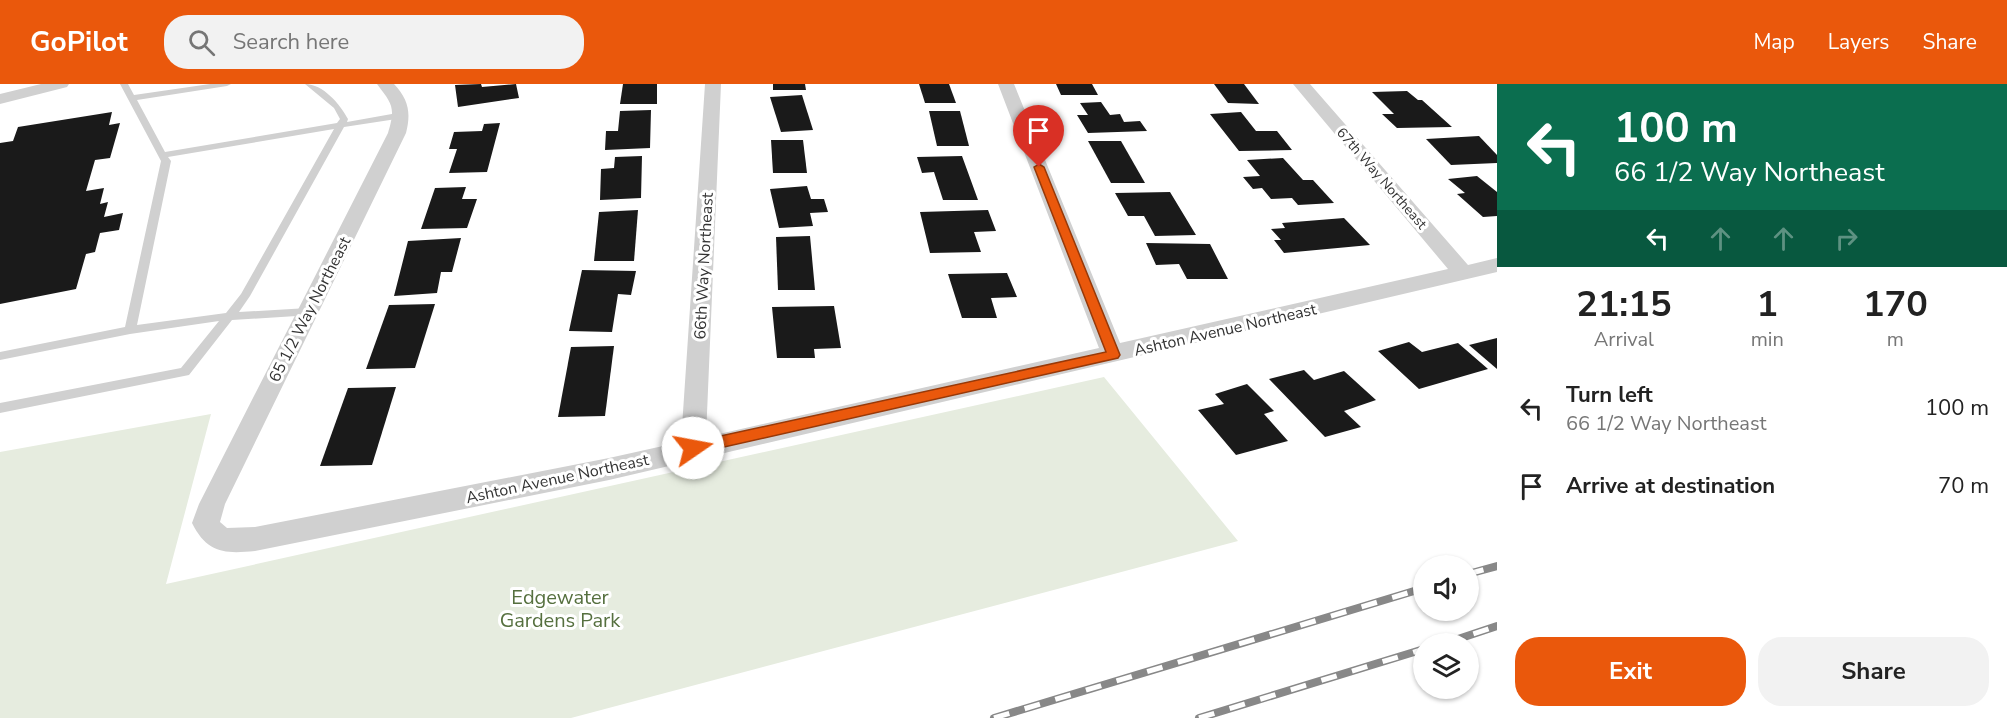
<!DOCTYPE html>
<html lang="en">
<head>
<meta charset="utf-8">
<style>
  body { margin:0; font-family:"Nunito Sans",sans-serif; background:#f2f2f2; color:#222; height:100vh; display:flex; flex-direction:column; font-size:22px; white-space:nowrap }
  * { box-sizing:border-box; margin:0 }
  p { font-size:20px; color:#767676 }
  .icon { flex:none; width:33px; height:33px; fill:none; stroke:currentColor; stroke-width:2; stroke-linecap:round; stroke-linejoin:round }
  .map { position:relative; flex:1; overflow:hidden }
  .details { display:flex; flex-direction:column; background:#fff; width:510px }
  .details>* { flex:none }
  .guide { background:#0b6e4f; color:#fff; overflow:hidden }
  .fabs { position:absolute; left:1413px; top:471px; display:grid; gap:12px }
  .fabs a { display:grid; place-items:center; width:66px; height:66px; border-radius:50%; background:#fff; box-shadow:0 2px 4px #0004; font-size:30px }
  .pin { position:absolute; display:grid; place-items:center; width:51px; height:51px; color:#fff; margin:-62px -26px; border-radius:50% 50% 50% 0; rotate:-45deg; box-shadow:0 0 6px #0007 }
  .pin .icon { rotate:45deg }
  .me { position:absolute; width:66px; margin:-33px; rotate:78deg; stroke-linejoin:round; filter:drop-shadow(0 0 4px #0008) }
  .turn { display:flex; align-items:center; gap:21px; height:126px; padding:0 18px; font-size:27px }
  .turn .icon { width:78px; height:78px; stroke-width:2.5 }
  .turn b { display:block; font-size:42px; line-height:51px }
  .lanes { display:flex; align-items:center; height:57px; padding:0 18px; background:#0003; justify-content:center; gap:30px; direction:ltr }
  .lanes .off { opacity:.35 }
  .eta { display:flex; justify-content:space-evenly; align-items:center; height:102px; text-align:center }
  .eta b { font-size:36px; font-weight:700; line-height:42px }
  .button { display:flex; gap:12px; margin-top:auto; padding:12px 18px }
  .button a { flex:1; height:69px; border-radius:24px; background:#ea580c; color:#fff; font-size:24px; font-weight:700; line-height:69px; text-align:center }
  .button a+a { background:#f2f2f2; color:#222 }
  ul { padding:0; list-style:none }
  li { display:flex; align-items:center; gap:18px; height:78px; padding:0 18px }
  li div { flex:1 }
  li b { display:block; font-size:22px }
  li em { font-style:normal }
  header { display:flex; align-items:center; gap:36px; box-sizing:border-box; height:84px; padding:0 30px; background:#ea580c; color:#fff }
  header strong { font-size:28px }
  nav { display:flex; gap:33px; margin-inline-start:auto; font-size:21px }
  .search { width:420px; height:54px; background:#f2f2f2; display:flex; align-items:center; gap:15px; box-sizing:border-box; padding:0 21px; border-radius:24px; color:#767676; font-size:22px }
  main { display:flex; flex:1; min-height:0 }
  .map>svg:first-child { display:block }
  .green { fill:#e6ecdf }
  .building { fill:#1a1a1a }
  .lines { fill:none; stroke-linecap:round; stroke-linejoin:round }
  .service { fill:#d0d0d0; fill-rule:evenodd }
  .minor { fill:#d0d0d0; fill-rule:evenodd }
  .rail-casing { stroke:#888; stroke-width:8 }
  .rail { stroke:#fff; stroke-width:5; stroke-dasharray:16; stroke-linecap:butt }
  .route { fill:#ea580c; stroke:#983908; stroke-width:1.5 }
  .labels { text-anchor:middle; stroke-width:6; stroke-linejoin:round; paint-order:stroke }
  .far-street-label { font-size:14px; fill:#333; stroke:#fff }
  .street-label { font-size:16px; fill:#333; stroke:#fff }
  .near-park-label { font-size:20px; fill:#56703f; stroke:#fff }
</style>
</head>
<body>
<header>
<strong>GoPilot</strong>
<div class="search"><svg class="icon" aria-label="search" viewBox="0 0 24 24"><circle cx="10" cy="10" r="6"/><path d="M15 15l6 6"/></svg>Search here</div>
<nav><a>Map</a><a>Layers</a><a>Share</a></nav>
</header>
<main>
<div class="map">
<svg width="1497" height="634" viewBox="0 0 1497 634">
  <rect width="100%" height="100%" fill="#fff"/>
  <polygon class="green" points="1104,293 1238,457 571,634 0,634 0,368 211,330 166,500"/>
  <g class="building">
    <polygon points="481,0 482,3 516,0 519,14 458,23 455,1"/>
    <polygon points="623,0 657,0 657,20 620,20"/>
    <polygon points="773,0 805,0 806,6 773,6"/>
    <polygon points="919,0 949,0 956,19 925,19"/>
    <polygon points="1056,0 1092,0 1098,11 1061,11"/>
    <polygon points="1214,0 1244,0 1259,20 1228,19"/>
    <polygon points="1407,7 1418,16 1422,16 1452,43 1397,44 1382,30 1394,30 1372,8"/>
    <polygon points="802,11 813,46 781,48 770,13"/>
    <polygon points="1101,18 1110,31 1120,30 1124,38 1140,37 1147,47 1088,49 1077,31 1088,31 1080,19"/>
    <polygon points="651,26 650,64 605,66 606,47 618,47 620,27"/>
    <polygon points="929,27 960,27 969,62 937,62"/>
    <polygon points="112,28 109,41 120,39 110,74 95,76 86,107 104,104 100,120 108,118 104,133 123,129 119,146 100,149 95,168 86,170 76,205 0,220 0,59 13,57 18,43"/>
    <polygon points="1241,28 1256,47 1277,47 1292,66 1239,67 1210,30"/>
    <polygon points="500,39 487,88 449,89 457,65 449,65 454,48 482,47 484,40"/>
    <polygon points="1479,52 1497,71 1497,79 1451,81 1426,55"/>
    <polygon points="771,56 803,56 807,89 773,89"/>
    <polygon points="1088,57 1121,57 1145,99 1111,99"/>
    <polygon points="642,72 641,114 600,116 601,85 614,84 615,73"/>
    <polygon points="962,72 978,116 943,116 934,88 922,89 917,73"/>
    <polygon points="1283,74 1303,96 1313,96 1334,119 1298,121 1292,114 1271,115 1262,104 1253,105 1243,93 1260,92 1247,76"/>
    <polygon points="1477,92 1497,108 1497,132 1483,133 1457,110 1465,109 1448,95"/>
    <polygon points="807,102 811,115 824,115 828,128 810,129 813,142 779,144 770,105"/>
    <polygon points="466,103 462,115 477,115 467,144 421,145 435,104"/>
    <polygon points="1170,108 1196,151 1155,152 1144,132 1128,132 1115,109"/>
    <polygon points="638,126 634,177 594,177 599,128"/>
    <polygon points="988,126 996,147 974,148 981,168 930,169 920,128"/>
    <polygon points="1344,134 1370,161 1284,169 1274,156 1281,156 1271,145 1285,144 1282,139"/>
    <polygon points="810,152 815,206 778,206 776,153"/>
    <polygon points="461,154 452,188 441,188 437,209 394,212 408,157"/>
    <polygon points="1146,159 1210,160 1228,195 1187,195 1179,180 1156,181"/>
    <polygon points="582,186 636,187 631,211 618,210 612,248 569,247"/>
    <polygon points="1007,189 1017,213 991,214 997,234 962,234 948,190"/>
    <polygon points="435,220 415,284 366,285 389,221"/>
    <polygon points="834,222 841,264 814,265 815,274 777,274 772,223"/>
    <polygon points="1497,254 1497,285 1469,261"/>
    <polygon points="1409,258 1422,268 1458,259 1488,285 1419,305 1378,267"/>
    <polygon points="614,262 605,332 558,333 571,263"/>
    <polygon points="1304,286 1314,296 1344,287 1376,316 1344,327 1361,343 1325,353 1269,295"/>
    <polygon points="1247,300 1274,327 1264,330 1288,357 1236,371 1198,326 1224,320 1215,310"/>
    <polygon points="396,303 372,381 320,382 348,304"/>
  </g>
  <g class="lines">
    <path class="service" d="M120 0H128L134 11 210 0H231L227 2 137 16 165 68 337 39 340 35 334 24 305 0C323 0 340 20 348 35L347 38 403 28 407 31 403 34 344 43 250 212 239 228 308 224 312 225 313 228 312 231 232 236 189 291 0 329V319L181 284 219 237 130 250 0 276V268L125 243 161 77ZM334 45 241 210 226 229 137 241 171 77 168 73Z"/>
    <g class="minor">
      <polygon points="41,0 69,0 67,3 0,20 0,10"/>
      <path d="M377 0H394C409 16 411 29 406 49L225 420 220 438 227 444 255 443 609 374 681 358 705 0H721L706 353 1099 264 998 0H1014L1120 259 1448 185 1293 0H1310L1468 181 1497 174V188L609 396 255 467C224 470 207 469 192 439L199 420 388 49C396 23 392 20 377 0Z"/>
    </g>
    <g class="rail-casing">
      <g id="rail">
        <polyline points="1468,490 1497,482"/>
        <polyline points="1443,560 1497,542"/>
        <polyline points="994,634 1424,504"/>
        <polyline points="1199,634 1424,565"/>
      </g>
    </g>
    <use href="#rail" class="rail"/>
  </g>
  <polygon class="route" points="1039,80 1044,83 1120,271 1118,274 693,370 688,368 686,364 688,360 693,358 1106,268 1034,83"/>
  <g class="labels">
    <g class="far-street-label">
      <text transform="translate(1382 94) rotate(49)" y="5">67th Way Northeast</text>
    </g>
    <g class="street-label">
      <text transform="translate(703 182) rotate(-87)" y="6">66th Way Northeast</text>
      <text transform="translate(309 225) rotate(-63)" y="6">65 1/2 Way Northeast</text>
      <text transform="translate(1225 245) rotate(-13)" y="6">Ashton Avenue Northeast</text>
      <text transform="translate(557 394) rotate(-12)" y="6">Ashton Avenue Northeast</text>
    </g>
    <g class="near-park-label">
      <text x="560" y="520">Edgewater<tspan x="560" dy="23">Gardens Park</tspan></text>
    </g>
  </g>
</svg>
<div class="fabs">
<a><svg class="icon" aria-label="sound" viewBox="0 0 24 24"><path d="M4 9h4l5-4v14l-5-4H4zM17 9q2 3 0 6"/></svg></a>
<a><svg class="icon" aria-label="layers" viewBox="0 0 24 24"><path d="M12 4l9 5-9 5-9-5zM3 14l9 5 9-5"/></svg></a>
</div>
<div class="pin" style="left:1039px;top:83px;background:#d93025"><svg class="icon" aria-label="arrive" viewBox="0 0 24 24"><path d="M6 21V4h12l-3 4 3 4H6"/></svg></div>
<svg class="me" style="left:693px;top:364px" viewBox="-20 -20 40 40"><circle r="19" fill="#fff"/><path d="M0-13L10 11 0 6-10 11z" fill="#ea580c"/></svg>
</div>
<section class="details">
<div class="guide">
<div class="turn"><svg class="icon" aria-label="left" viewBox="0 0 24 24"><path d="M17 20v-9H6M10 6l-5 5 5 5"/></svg><div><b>100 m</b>66 1/2 Way Northeast</div></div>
<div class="lanes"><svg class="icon" aria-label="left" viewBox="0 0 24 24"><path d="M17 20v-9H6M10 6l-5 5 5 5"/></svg><svg class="icon off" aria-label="ahead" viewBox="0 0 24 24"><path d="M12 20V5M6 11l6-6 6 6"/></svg><svg class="icon off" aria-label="ahead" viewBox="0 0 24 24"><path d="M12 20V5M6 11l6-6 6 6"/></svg><svg class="icon off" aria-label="right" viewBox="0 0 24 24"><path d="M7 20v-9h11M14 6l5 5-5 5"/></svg></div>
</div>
<div class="eta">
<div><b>21:15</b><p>Arrival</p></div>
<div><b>1</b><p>min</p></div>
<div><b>170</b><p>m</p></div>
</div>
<ul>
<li><svg class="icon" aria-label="left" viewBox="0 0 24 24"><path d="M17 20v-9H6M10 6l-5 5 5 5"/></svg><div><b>Turn left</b><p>66 1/2 Way Northeast</p></div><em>100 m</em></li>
<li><svg class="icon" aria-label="arrive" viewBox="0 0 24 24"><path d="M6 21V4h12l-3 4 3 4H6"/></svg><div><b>Arrive at destination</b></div><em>70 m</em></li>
</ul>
<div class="button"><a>Exit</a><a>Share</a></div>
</section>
</main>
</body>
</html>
